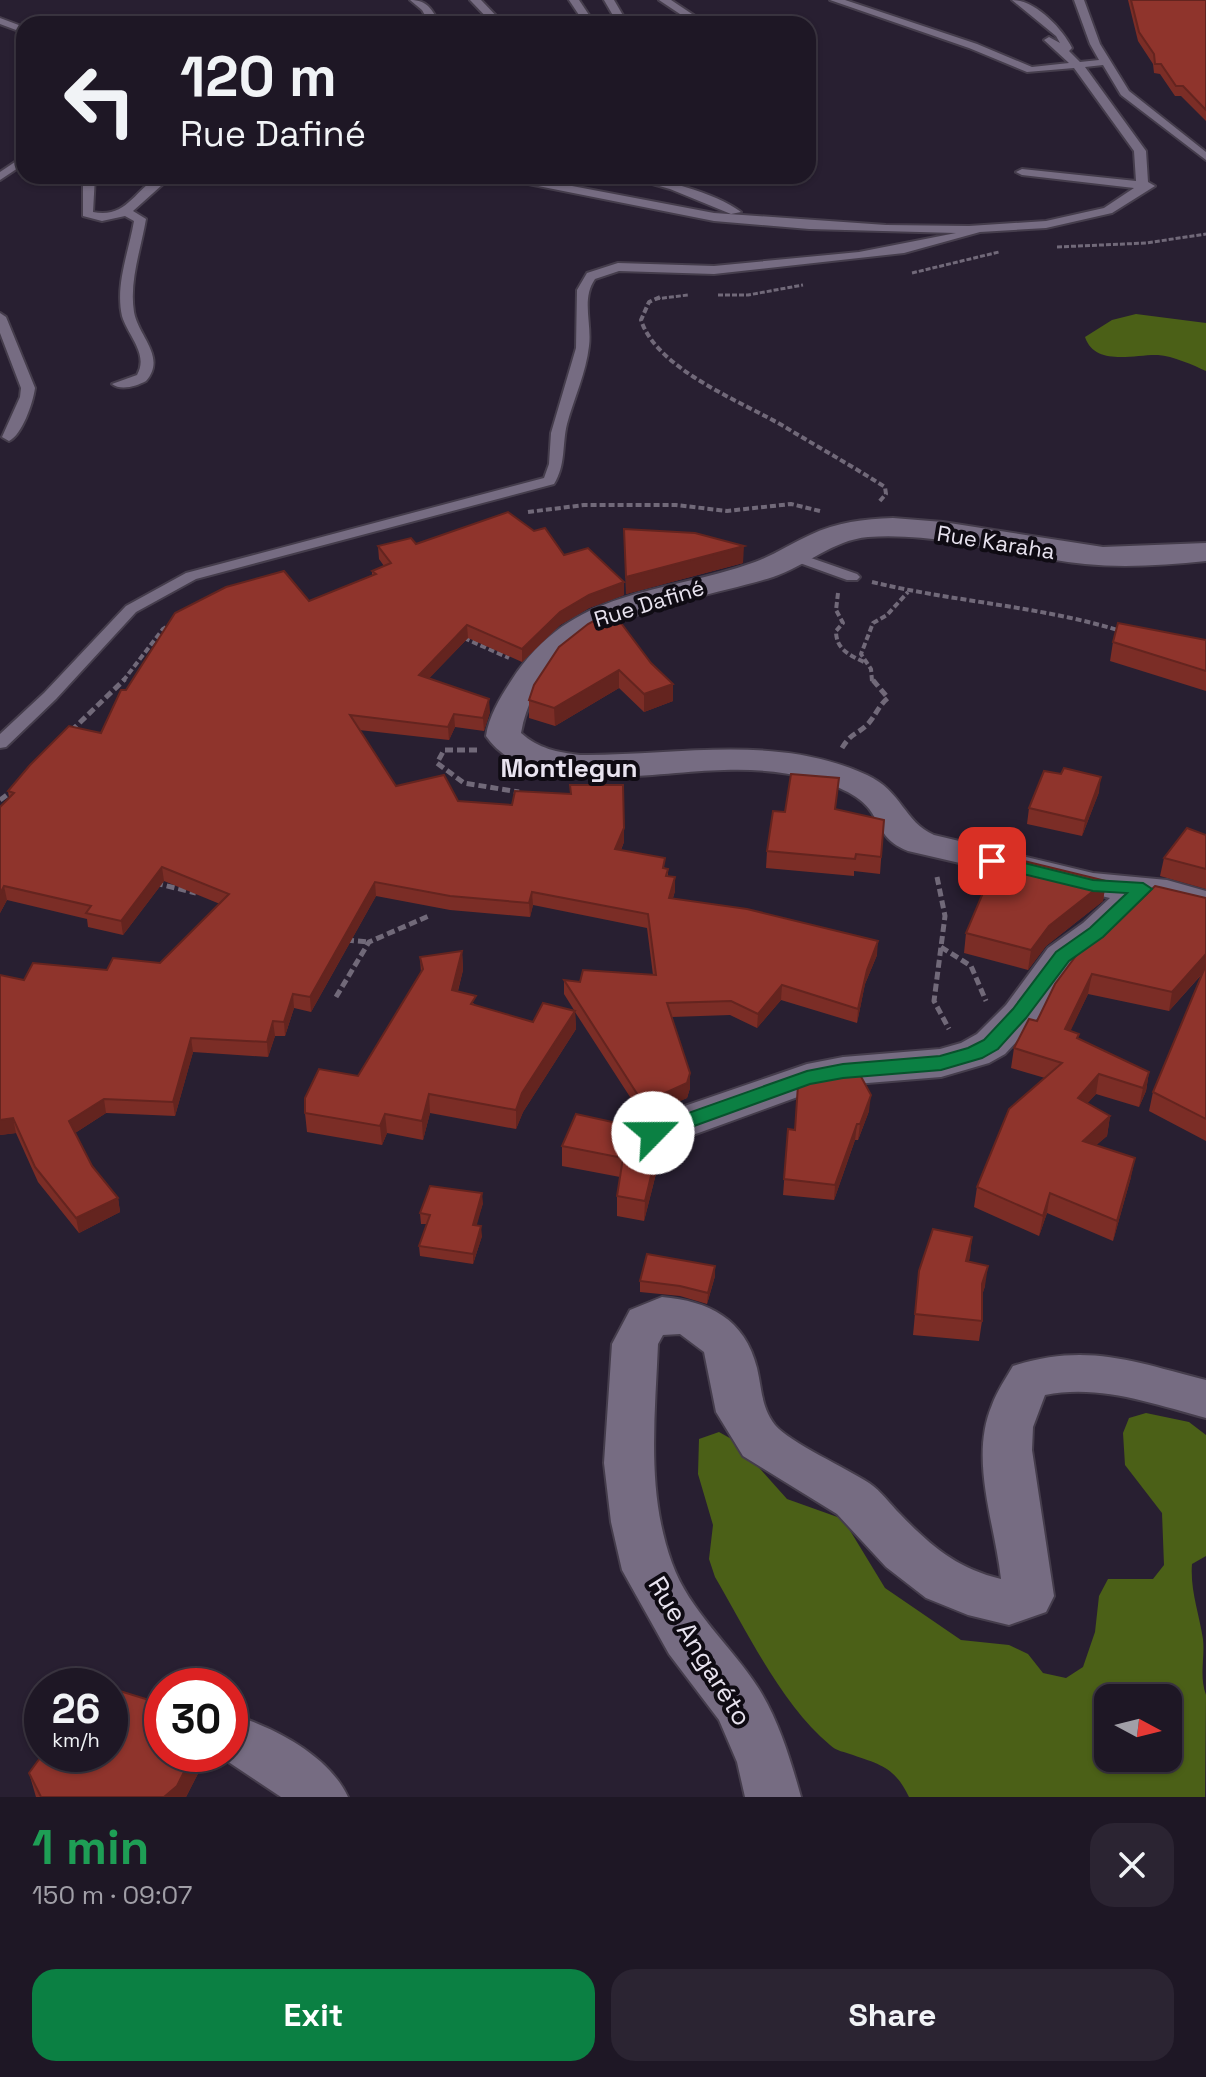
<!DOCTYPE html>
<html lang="en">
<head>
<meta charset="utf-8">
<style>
  body { margin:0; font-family:"Space Grotesk",sans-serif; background:#2b2432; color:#f1f3f6; height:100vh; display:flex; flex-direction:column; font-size:30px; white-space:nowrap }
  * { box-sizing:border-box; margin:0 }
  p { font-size:26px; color:#a19fa7 }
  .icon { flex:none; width:44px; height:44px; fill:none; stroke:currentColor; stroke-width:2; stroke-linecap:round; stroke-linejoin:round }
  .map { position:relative; height:1797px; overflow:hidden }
  .panel { display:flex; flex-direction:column; background:#1e1725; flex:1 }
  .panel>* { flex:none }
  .hud { position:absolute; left:16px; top:16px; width:800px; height:168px; border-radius:24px; box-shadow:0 2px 6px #0004,0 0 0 2px #3c3642; background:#1e1725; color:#f1f3f6; overflow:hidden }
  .needle { width:52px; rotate:97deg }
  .tools { position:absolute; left:1094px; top:1684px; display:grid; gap:16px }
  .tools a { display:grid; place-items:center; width:88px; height:88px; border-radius:16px; background:#1e1725; box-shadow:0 2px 6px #0004,0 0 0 2px #3c3642; font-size:40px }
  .speed { position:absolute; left:24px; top:1668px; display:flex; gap:16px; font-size:40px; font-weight:700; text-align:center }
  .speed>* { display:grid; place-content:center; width:104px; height:104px; border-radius:50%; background:#1e1725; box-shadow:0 2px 6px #0004,0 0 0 2px #3c3642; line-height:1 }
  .speed small { font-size:20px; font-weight:400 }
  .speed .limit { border:12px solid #d22; background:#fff; color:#111 }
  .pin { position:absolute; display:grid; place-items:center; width:68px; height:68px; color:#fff; margin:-34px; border-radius:16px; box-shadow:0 4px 12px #0006 }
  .me { position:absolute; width:88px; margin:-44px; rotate:67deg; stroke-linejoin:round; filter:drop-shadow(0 0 6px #0008) }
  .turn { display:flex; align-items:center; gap:28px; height:168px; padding:0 32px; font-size:36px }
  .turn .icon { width:104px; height:104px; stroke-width:2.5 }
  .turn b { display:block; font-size:56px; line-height:68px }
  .round { display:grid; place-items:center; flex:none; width:84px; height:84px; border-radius:24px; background:#2b2432 }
  .summary { display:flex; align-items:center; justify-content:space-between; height:136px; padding:0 32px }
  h1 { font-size:48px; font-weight:600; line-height:60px; color:#1e9e55 }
  .action { display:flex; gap:16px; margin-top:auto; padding:16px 32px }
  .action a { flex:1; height:92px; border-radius:24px; background:#0b8043; color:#fff; font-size:32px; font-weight:600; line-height:92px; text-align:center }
  .action a+a { background:#2b2432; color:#f1f3f6 }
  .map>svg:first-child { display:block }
  .forest { fill:#4b6017; fill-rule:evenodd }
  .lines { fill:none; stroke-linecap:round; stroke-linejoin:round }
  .lane-casing { stroke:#453d4c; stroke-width:4 }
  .street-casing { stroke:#453d4c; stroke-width:4 }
  .path-far2 { stroke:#716979; stroke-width:3; stroke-dasharray:5 2; stroke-linecap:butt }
  .path-far1 { stroke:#716979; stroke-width:4; stroke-dasharray:6 3; stroke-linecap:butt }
  .path { stroke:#716979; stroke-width:5; stroke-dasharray:8 4; stroke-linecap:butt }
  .lane { fill:#766c82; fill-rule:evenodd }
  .street { fill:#766c82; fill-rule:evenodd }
  .wall { fill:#7b2d26 }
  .shaded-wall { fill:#64241f }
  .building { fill:#8f342c; stroke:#64241f; stroke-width:2 }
  .route { fill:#0b8043; stroke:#07532c; stroke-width:2 }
  .labels { text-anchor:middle; stroke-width:8; stroke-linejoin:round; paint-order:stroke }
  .street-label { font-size:22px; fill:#e8e3ef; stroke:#0f0b13 }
  .quarter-label { font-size:26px; font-weight:bold; fill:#e8e3ef; stroke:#0f0b13 }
  .near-street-label { font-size:26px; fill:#e8e3ef; stroke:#0f0b13 }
</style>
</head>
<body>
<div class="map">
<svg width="1206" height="1797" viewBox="0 0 1206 1797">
  <rect width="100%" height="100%" fill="#281f31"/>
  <g class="forest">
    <path d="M1136 314 1206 323V371C1193 365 1173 356 1158 355 1135 354 1095 367 1085 337L1112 320Z"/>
    <path d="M1146 1413 1189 1422 1206 1435V1556L1192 1564C1190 1590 1199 1613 1203 1639 1205 1659 1199 1675 1206 1695L1205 1797H909C895 1768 882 1765 853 1755 845 1752 836 1751 830 1745 782 1705 746 1630 715 1577L709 1559 713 1525 698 1474 699 1439 719 1432 735 1441 787 1499 843 1519 885 1588 961 1640 1009 1645 1028 1654 1043 1673 1066 1678 1083 1667 1095 1632 1099 1596 1108 1579H1153L1164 1565 1162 1513 1125 1465 1123 1433 1129 1418ZM1108 1698H1168V1758H1108Z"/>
  </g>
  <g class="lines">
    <g class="lane-casing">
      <g id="lane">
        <path d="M410 0C428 0 432 10 440 24H430L422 10Z"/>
        <polygon points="470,0 481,0 504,24 493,24"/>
        <polygon points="569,0 579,0 595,24 585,24"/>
        <polygon points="604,0 614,0 628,24 618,24"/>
        <polygon points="659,0 671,0 707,24 695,24"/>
        <path d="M830 0H845L977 44 1032 67 1069 63 1044 40 1049 37 1060 43 1056 36 1012 0C1035 0 1062 28 1072 48L1069 51 1080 62 1099 60 1090 44 1074 0H1084L1100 44 1129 91 1206 152V160L1121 95 1103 65 1085 67 1146 151 1148 182 1155 186 1112 213 1046 228 980 232 904 253 714 274 619 271 595 279C581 299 592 323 589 346 586 373 574 398 567 424 562 444 566 465 554 484L196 579 136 612 56 699 6 747 0 748V734L44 693 126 606 186 573 544 478 549 464 551 433 576 348 577 290 587 273 618 263 714 266 859 252 956 233 809 229 714 221 488 176 530 178 714 213 886 225 969 226 1046 221 1104 208 1134 188 1022 175 1016 172 1022 169 1136 181 1134 151 1074 68 1027 72 969 48Z"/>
        <polygon points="0,18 24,27 24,33 0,24"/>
        <polygon points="24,156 24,164 0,180 0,172"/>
        <path d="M83 176H95L93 212C125 219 135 191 158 176H172L133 211 146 219C141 249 129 281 134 312 138 336 167 357 146 381 137 386 121 391 112 384L137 375C149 354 128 336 122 316 115 285 129 251 134 221L125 216 102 221 83 216Z"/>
        <path d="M624 176C656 176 716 193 741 212L731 214 670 189Z"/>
        <path d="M0 313 6 317 35 388C33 403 22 435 9 441L2 437 20 397 21 388 0 333Z"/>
        <polygon points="791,551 857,574 860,577 857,580 847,580 786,558 784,555"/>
      </g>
    </g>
    <g class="street-casing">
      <g id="street">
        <path d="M893 518 943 522 1103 547 1206 543V561C1166 565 1125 568 1085 564 1013 556 941 532 868 537 833 540 806 566 773 577 680 606 544 613 521 733 539 749 557 752 580 755 677 756 776 733 867 775 902 791 904 822 934 835L1093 873 1167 880 1206 891V916L1151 902 1111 941 1076 966 1034 1023 1005 1054 989 1063 941 1077 843 1085 814 1091 668 1144 653 1148 638 1144 632 1133 638 1122 807 1064 843 1057 940 1049 961 1043 977 1034 1006 1005 1048 948 1083 923 1110 898 908 851C884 841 884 832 872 813 860 793 829 783 809 778 781 771 752 769 724 770 658 771 529 799 486 736 489 716 500 698 511 681 572 586 661 596 755 562 774 555 792 543 810 535 837 522 864 519 893 518Z"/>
        <path d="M662 1297C709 1301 745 1319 757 1368 762 1389 761 1407 775 1425 789 1442 848 1469 869 1483 881 1491 890 1504 900 1514 931 1546 956 1568 1001 1579 995 1523 969 1459 992 1405 997 1391 1006 1378 1013 1366 1087 1342 1135 1362 1206 1380V1418C1153 1404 1100 1384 1045 1395L1033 1427 1032 1450 1054 1596 1046 1612 1009 1625 968 1615 926 1598 886 1567 837 1514 743 1456 716 1412 704 1352 680 1334 663 1335 658 1344C655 1417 646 1492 672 1563 689 1611 732 1646 759 1689 779 1721 791 1761 801 1797H745L737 1762 719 1720 669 1654 622 1570 611 1522 604 1463 612 1344 630 1310Z"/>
        <path d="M243 1718C282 1732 330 1758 348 1797H281L224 1759 221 1754H230V1722Z"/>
      </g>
    </g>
    <g class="path-far2">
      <polyline points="1057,247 1146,243 1206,234"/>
      <polyline points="912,273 999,252"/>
      <polyline points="718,295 748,295 803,285"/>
      <polyline points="655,299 688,295"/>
    </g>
    <g class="path-far1">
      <path d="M660 297 649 302 641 320C657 370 743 402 785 427 818 447 852 466 885 487L886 494 879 502"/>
      <polyline points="528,512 584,505 676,505 727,511 791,504 820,511"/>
      <path d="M872 582C955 602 1040 606 1121 631"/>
      <path d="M838 593 836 610 843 623 836 631C836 649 849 655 864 662"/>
      <polyline points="464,638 509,658"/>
      <polyline points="123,681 163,629 170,625"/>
      <polyline points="872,681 871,669 861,654 873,623 887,615 908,592"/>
    </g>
    <g class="path">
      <polyline points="71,731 125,679"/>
      <path d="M842 748C851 733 856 735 867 725 875 717 878 706 888 698L872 679"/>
      <polyline points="477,750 444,750 437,763 464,783 519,792"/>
      <polyline points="0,800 11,792"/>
      <polyline points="937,877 945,916 934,1001 949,1029"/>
      <polyline points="155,883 196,893"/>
      <polyline points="346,940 369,942"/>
      <polyline points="941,947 971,966 986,1001"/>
      <polyline points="336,997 369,942 431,915"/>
    </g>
    <use href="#lane" class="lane"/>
    <use href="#street" class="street"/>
  </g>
  <g class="wall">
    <polygon points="1128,0 1206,0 1206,121 1181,96 1175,96 1160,74 1154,73 1153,64 1138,41"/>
    <polygon points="624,529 743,563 626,594"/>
    <polygon points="416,544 564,555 624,582 624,595 589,608 560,625 522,662 468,638 429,678 490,712 484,731 455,727 449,740 359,730 396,786 458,801 512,805 570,794 570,785 624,842 621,850 668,869 668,876 675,891 673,898 877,955 865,984 857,1023 781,1000 757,1028 730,1015 672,1017 690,1073 690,1088 687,1098 643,1117 575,1012 576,1029 523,1112 516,1129 430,1113 423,1140 387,1133 382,1145 307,1132 305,1113 358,1076 421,973 420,957 462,951 463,970 458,991 477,1006 533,1022 574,1010 564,994 564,980 580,982 653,975 647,928 533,905 530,917 450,910 376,896 311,1012 294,1008 285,1036 275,1036 268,1057 193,1052 175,1116 106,1113 75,1133 92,1166 118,1198 120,1212 79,1233 38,1182 16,1133 0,1135 0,975 24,980 160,963 220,904 164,881 123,935 88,927 87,919 7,900 0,913 9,798 8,791 101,733 126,690 309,601 372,575 372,571 384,566 379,559 378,546"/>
    <polygon points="588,624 673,701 644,712 619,688 555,726 529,718 529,700"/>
    <polygon points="1206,640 1206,691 1110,661 1113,642"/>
    <polygon points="1099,792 1082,836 1027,824 1029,808"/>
    <polygon points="836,809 884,820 880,874 854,871 854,876 766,868 767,851 785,812"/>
    <polygon points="1206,835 1206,889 1160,876 1164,858"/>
    <polygon points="1106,881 1103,901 1046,946 1028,970 964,953 966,933"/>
    <polygon points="1206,898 1206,1141 1149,1111 1153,1092 1203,973 1169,1011 1088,994 1070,1031 1079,1034 1078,1038 1149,1072 1146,1091 1139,1107 1096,1094 1087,1103 1110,1116 1107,1136 1096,1145 1131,1177 1113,1241 1047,1213 1039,1236 974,1207 977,1187 1045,1078 1011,1068 1014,1048 1037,1021 1055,984"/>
    <polygon points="869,1111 858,1140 855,1140 834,1200 783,1195 788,1129 795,1130"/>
    <polygon points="562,1146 662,1150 644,1221 617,1216 617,1196 620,1177 562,1166"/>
    <polygon points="483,1203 476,1225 482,1236 473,1264 420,1256 419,1246 427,1224 421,1224 420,1213"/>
    <polygon points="972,1237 969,1261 985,1286 982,1295 982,1321 979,1341 913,1335 919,1271"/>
    <polygon points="715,1276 707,1304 680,1296 640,1292 640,1281"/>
    <polygon points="208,1754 186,1797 36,1797 29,1773"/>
  </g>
  <g class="shaded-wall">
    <polygon points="744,546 743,563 626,594 626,577"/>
    <polygon points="624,582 624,595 589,608 560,625 522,662 522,649 560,612 589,595"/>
    <polygon points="467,625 468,638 420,688 419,675"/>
    <polygon points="619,670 619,688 555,726 554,708"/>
    <polygon points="673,684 673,701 644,712 644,694"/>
    <polygon points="489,699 490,712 484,731 483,718"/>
    <polygon points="454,714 455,727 449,740 448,727"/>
    <polygon points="1101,777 1099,792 1082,836 1085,821"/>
    <polygon points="624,828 624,842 615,863 615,849"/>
    <polygon points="162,867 164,881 123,935 121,921"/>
    <polygon points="675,877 675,891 668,912 669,898"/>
    <polygon points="1106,881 1103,901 1046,946 1028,970 1031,950 1049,926"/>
    <polygon points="375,882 376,896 311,1012 310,997"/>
    <polygon points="4,886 7,900 0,913 0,894"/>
    <polygon points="532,892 533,905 530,917 529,903"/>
    <polygon points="878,941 877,955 865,984 857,1023 858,1009 867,970"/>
    <polygon points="462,951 463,970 453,1009 452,990"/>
    <polygon points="1206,954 1206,969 1169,1011 1172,992"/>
    <polygon points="1092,974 1088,994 1062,1049 1065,1029"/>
    <polygon points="782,985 781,1000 757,1028 758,1014"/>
    <polygon points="293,994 294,1008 285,1036 284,1022"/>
    <polygon points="575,1011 576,1029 523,1112 516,1129 516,1110 522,1093"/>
    <polygon points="273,1021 275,1036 268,1057 267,1042"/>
    <polygon points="191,1038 193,1052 175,1116 173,1102"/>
    <polygon points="1149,1072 1146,1091 1139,1107 1143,1088"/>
    <polygon points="690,1073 690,1088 687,1098 643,1117 643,1103"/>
    <polygon points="1099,1074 1096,1094 1075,1117 1078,1098"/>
    <polygon points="429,1094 430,1113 423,1140 422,1121"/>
    <polygon points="871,1095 869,1111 858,1140 860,1124"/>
    <polygon points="104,1099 106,1113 72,1135 69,1121"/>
    <polygon points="385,1114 387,1133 382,1145 380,1126"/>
    <polygon points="1110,1116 1107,1136 1079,1160 1083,1141"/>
    <polygon points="13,1118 16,1133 0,1135 0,1120"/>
    <polygon points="857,1124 855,1140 834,1200 835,1185"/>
    <polygon points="662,1130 662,1150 644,1221 645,1201"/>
    <polygon points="1135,1158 1131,1177 1113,1241 1117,1221"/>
    <polygon points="482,1193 483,1203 474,1235 473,1225"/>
    <polygon points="1050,1193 1047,1213 1039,1236 1043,1216"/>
    <polygon points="118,1198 120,1212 79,1233 76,1218"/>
    <polygon points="481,1226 482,1236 473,1264 473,1254"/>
    <polygon points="972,1237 970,1257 963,1281 966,1261"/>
    <polygon points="715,1266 715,1276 707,1304 708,1293"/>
    <polygon points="988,1266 985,1286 979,1305 982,1284"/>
    <polygon points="193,1754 208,1754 186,1797 164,1797"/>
  </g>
  <g class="building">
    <polygon points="1131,0 1206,0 1206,110 1183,86 1176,86 1161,64 1155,64 1154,54 1139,32"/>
    <polygon points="508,512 534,531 545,528 564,555 588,548 624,582 589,595 560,612 522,649 467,625 419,675 489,699 483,718 454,714 448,727 350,715 396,786 444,775 458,801 512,805 515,791 571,794 570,785 623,785 624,828 615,849 665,858 663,868 668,869 666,876 675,877 669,898 747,909 878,941 867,970 858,1009 782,985 758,1014 731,1001 667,1003 690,1073 687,1083 643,1103 564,980 580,982 583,970 656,975 648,914 532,892 529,903 450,896 375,882 310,997 293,994 284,1022 273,1021 267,1042 191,1038 173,1102 104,1099 69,1121 92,1166 118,1198 76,1218 35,1167 13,1118 0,1120 0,975 24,980 33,963 107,970 113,958 160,963 229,894 162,867 121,921 86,913 91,906 4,886 0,894 0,807 14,793 8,791 30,765 69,726 101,733 121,690 126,690 175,613 226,587 284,571 309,601 376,574 372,571 391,563 378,546 411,538 416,544"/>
    <polygon points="624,529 695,533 744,546 626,577"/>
    <polygon points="612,611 651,663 673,684 644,694 619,670 554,708 529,700 534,685 559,647 588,624"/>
    <polygon points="1118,623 1206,640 1206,671 1113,642"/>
    <polygon points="1064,768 1101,777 1085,821 1029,808 1044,771 1061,774"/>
    <polygon points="791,774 839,778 835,809 884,820 881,857 856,854 855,859 767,851 773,811 785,812"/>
    <polygon points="1187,828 1206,835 1206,869 1164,858"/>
    <polygon points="999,855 1106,881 1049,926 1031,950 966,933"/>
    <polygon points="1155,886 1206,898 1206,954 1172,992 1092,974 1065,1029 1079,1034 1077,1038 1149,1072 1143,1088 1099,1074 1078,1098 1110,1116 1083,1141 1135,1158 1117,1221 1050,1193 1043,1216 977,1187 1009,1109 1062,1063 1014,1048 1029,1019 1037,1021 1055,984 1081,949 1116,924"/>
    <polygon points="462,951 452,990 476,996 471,1004 533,1022 543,1003 575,1011 522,1093 516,1110 429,1094 422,1121 385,1114 380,1126 305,1113 305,1098 319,1069 358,1076 423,969 420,957"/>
    <polygon points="1206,965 1206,1119 1153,1092"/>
    <polygon points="858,1071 871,1095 860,1124 857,1124 835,1185 784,1179 788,1129 795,1130 798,1085 816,1078"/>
    <polygon points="576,1114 653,1131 662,1130 645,1201 617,1196 623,1158 562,1146"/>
    <polygon points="430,1186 482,1193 473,1225 481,1226 473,1254 419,1246 430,1215 420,1213"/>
    <polygon points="933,1229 972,1237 966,1261 988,1266 982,1284 982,1321 915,1314 919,1271"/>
    <polygon points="647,1254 715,1266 708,1293 680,1286 640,1281"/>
    <polygon points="110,1688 162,1704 162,1754 193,1754 177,1786 164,1797 41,1797 29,1773 43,1754 110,1754"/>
  </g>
  <polygon class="route" points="992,855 1093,880 1143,883 1152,889 1103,937 1069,961 1026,1018 998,1049 982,1058 941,1070 843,1078 810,1084 661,1138 646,1138 643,1133 646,1128 807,1071 843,1064 940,1056 968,1048 984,1040 1013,1009 1056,952 1090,928 1127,893 1093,891 986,865 983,861"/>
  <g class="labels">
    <g class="street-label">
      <text transform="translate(996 542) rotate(9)" y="8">Rue Karaha</text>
      <text transform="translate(649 603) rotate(-17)" y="8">Rue Dafiné</text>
    </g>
    <g class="quarter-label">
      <text x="569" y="777">Montlegun</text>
    </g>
    <g class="near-street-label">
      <text transform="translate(700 1651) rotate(58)" y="9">Rue Angaréto</text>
    </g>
  </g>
</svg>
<div class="tools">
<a><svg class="needle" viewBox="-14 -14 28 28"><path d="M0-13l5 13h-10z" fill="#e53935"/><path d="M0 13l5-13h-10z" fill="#a19fa7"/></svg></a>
</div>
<div class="speed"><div>26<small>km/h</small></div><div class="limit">30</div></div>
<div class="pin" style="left:992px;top:861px;background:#d93025"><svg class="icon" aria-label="arrive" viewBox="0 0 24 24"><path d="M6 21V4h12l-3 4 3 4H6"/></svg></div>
<svg class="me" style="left:653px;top:1133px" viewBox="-20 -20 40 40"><circle r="19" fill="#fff"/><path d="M0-13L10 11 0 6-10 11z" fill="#0b8043"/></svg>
<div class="hud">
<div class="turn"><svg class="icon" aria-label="left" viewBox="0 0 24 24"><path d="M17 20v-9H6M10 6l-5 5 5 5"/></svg><div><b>120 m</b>Rue Dafiné</div></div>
</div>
</div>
<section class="panel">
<div class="summary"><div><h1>1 min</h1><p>150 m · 09:07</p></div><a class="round"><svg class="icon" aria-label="close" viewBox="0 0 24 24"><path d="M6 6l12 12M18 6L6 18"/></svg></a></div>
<div class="action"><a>Exit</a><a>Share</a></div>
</section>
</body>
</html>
